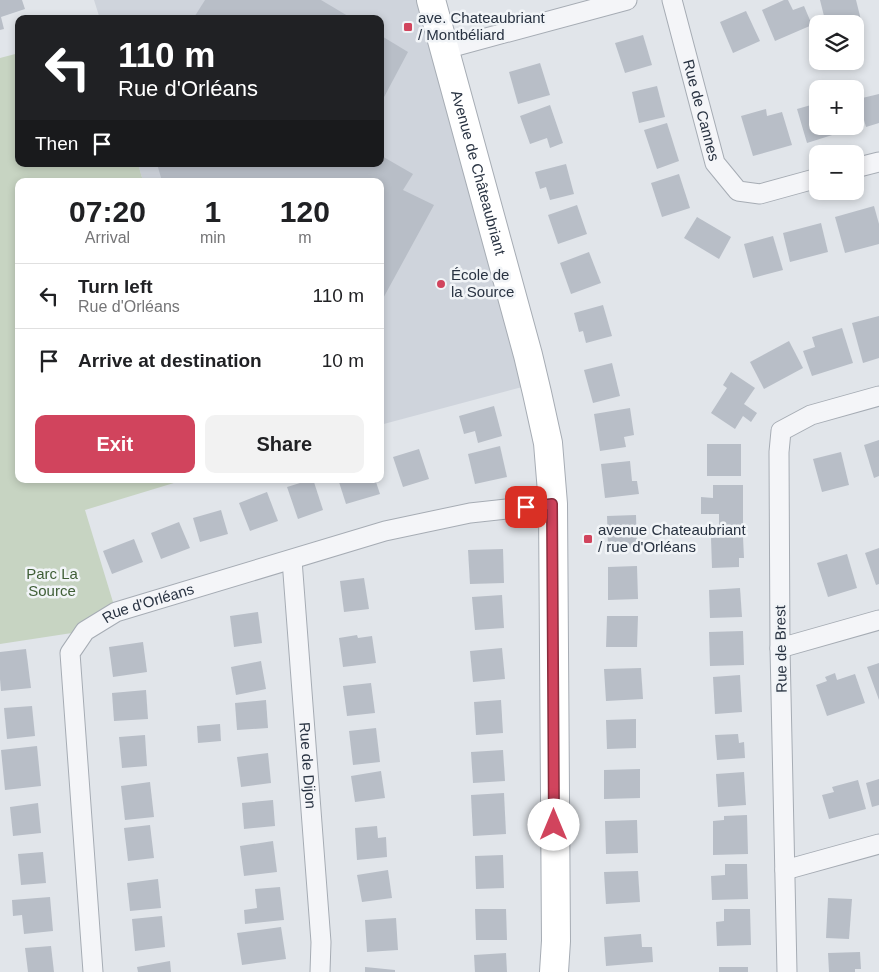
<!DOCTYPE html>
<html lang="en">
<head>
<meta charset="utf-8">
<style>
  body { margin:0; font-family:Helvetica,sans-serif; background:#f2f2f2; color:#202124; height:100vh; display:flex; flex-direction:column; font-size:19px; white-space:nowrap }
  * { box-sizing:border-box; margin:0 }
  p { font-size:16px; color:#757577 }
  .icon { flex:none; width:28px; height:28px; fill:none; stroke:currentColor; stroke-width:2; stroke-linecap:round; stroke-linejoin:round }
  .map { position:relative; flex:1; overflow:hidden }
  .side { position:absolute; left:15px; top:178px; width:369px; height:305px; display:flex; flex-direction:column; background:#fff; border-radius:10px; box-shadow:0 2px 8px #0003 }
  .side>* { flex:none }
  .guide { position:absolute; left:15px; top:15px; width:369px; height:152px; border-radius:10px; box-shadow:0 2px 8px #0003; background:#202124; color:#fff; overflow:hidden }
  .fabs { position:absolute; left:809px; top:15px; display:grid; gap:10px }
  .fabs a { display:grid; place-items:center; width:55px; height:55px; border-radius:10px; background:#fff; box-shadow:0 2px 8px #0003; font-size:25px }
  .pin { position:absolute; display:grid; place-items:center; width:42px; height:42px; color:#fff; margin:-21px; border-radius:10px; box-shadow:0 2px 8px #0006 }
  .me { position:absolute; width:55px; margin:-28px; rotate:0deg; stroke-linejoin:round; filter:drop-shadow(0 0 4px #0008) }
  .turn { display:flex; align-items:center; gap:18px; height:105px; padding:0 20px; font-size:22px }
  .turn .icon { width:65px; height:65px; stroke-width:2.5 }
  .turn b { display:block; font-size:35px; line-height:42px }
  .then { display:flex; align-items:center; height:48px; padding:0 20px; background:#0003; gap:10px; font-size:19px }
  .eta { display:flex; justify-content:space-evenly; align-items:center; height:85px; text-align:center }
  .eta b { font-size:30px; font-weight:700; line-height:35px }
  .action { display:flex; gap:10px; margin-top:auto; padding:10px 20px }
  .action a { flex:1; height:58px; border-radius:10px; background:#d1445d; color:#fff; font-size:20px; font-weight:700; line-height:58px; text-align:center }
  .action a+a { background:#f2f2f2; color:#202124 }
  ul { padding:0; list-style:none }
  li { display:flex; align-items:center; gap:15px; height:65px; padding:0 20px; border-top:1px solid #e0e0e0 }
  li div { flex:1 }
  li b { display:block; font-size:19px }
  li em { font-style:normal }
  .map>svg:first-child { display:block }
  .built { fill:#cfd4dc }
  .green { fill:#c7d4c2 }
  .building { fill:#b8bec7 }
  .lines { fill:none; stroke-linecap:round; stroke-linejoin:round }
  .street-casing { stroke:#a6acb4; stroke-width:21 }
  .secondary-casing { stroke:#a6acb4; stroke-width:30 }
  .street { stroke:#f4f5f8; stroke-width:19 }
  .secondary { stroke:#fff; stroke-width:28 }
  .route-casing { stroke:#882c3c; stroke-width:12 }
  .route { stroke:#d1445d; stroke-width:9 }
  .poi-dot { fill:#d1445d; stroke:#f1f4f7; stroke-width:2 }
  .labels { text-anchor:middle; stroke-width:5; stroke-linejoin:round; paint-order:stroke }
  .poi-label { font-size:15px; fill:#293342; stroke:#f1f4f7; text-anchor:start }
  .street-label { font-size:15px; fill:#293342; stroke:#f1f4f7 }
  .park-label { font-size:15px; fill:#3f5e36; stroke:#f1f4f7 }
</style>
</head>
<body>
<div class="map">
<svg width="879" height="972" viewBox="0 0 879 972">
  <rect width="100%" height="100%" fill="#e1e5ea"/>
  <polygon class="built" points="94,0 432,0 526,386 380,425 380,181 143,181 138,164 380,164 380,19 100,19"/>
  <polygon class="green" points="19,53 19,164 138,164 143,181 19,181 19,479 187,479 85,510 116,612 85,631 0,644 0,58"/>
  <g class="building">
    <polygon points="0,0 22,0 25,9 1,17 4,29 0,30"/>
    <polygon points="205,0 321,0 353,19 193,19"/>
    <polygon points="784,0 788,0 793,10 804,6 812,25 775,41 762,10"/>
    <polygon points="820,0 856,0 862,24 855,26 855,24 826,24"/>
    <polygon points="746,11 760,41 733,53 720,22"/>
    <polygon points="380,35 408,52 383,99 380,97"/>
    <polygon points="643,35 652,65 625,73 615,43"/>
    <polygon points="540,63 550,95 518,104 509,72"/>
    <polygon points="657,86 665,117 639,123 632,92"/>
    <polygon points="879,94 879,123 866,127 858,99"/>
    <polygon points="818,103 818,126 847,126 848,130 807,143 797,109"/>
    <polygon points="550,105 563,143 550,148 547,138 530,144 520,116"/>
    <polygon points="766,109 767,116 782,112 792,145 753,156 741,116"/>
    <polygon points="667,123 679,161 657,169 644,130"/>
    <polygon points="380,155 413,174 403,190 434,205 380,304 380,181 162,181 157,164 380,164"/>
    <polygon points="566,164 574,194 550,200 546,187 540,189 535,172"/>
    <polygon points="679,174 690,208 662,217 651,183"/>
    <polygon points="577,205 587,234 558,244 548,215"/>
    <polygon points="874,206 879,224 879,244 845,253 835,217"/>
    <polygon points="697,217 731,237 719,259 684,238"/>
    <polygon points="821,223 828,252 790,262 783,233"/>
    <polygon points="773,236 783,270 753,278 744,244"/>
    <polygon points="589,252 601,283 571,294 560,263"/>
    <polygon points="603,305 612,336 586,343 583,331 579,332 574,313"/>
    <polygon points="879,316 879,358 863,363 852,323"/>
    <polygon points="842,328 853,363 812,376 803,351 815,347 812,337"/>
    <polygon points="789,341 803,368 764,389 750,362"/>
    <polygon points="612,363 620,396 593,403 584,370"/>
    <polygon points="731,372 755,388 744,404 757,413 751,422 743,416 735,429 711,413 727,388 723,385"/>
    <polygon points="494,406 502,436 478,443 475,431 464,434 459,416"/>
    <polygon points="630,408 634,435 624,437 626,447 600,451 594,414"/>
    <polygon points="879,440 879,476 874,478 864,445"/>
    <rect x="707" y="444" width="34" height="32"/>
    <polygon points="500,446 507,477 475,484 468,454"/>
    <polygon points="419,449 429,479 403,487 393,457"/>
    <polygon points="841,452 849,485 822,492 813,459"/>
    <polygon points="630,461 632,481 637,481 639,494 605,498 601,464"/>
    <polygon points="313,479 323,510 298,519 287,487"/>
    <polygon points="338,479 375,479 380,494 346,504"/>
    <polygon points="713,485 743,485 743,527 719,526 719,514 701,514 701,497 713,498"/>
    <polygon points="267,492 278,521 250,531 239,503"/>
    <polygon points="221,510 228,534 200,542 193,518"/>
    <polygon points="636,515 637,548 608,548 607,516"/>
    <polygon points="179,522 190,548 161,559 151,533"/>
    <polygon points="743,537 744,558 739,558 739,567 712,568 711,538"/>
    <polygon points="134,539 143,562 112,574 103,551"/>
    <polygon points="879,548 879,584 876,585 865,553"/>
    <polygon points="503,549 504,583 470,584 468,550"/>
    <polygon points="847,554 857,588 828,597 817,563"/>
    <polygon points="637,566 638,599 608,600 608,567"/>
    <polygon points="364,578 369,609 344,612 340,581"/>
    <polygon points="740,588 742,617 710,618 709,590"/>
    <polygon points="502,595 504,628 475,630 472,597"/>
    <polygon points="258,612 262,643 234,647 230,616"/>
    <polygon points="607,616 638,616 637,647 606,647"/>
    <polygon points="743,631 744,665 710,666 709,632"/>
    <polygon points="357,635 358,638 372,636 376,663 343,667 339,638"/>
    <polygon points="143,642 147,672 113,677 109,647"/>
    <polygon points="502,648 505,679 473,682 470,651"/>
    <polygon points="26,649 31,688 1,691 0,679 0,652"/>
    <polygon points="261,661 266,689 236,695 231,667"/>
    <polygon points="879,663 879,700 867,667"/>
    <polygon points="641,668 643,699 606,701 604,669"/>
    <polygon points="835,673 837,680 855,674 865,703 827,716 816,685 827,681 825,677"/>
    <polygon points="740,675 742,712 715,714 713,677"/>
    <polygon points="371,683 375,713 347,716 343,686"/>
    <polygon points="146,690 148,719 114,721 112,693"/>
    <polygon points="266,700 268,728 237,730 235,703"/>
    <polygon points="501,700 503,733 476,735 474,702"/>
    <polygon points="32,706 35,736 7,739 4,708"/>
    <polygon points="636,719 636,748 607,749 606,720"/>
    <polygon points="220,724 221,741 198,743 197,726"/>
    <polygon points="376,728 380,762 353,765 349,731"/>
    <polygon points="738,734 739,743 744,742 745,758 717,760 715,735"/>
    <polygon points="145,735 147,766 122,768 119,737"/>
    <polygon points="37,746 41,786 5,790 1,750"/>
    <polygon points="503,750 505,781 473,783 471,752"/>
    <polygon points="268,753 271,783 241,787 237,757"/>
    <polygon points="640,769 640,798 604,799 604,770"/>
    <polygon points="381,771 385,798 355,802 351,776"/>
    <polygon points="744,772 746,805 718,807 716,774"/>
    <polygon points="879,779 879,805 872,807 866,783"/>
    <polygon points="858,780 866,809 829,819 822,795 834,792 832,787"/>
    <polygon points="150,782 154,817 125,820 121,786"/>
    <polygon points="504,793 506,834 473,836 471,795"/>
    <polygon points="273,800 275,826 244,829 242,803"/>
    <polygon points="38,803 41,833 13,836 10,807"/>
    <polygon points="747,815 748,854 713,855 713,821 724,820 724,816"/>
    <polygon points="637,820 638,853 606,854 605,821"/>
    <polygon points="150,825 154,858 128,861 124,828"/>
    <polygon points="377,826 378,838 386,837 387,857 357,860 355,828"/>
    <polygon points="273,841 277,872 244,876 240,846"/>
    <polygon points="43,852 46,883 21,885 18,854"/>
    <polygon points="503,855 504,888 476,889 475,856"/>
    <polygon points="725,864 747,864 748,899 712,900 711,876 725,875"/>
    <polygon points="388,870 392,898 362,902 357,875"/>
    <polygon points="638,871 640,902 606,904 604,872"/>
    <polygon points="158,879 161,908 130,911 127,883"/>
    <polygon points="280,887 284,920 245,924 244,910 257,908 255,889"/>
    <polygon points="50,897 53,931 24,934 22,915 13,916 12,900"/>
    <polygon points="828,898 852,899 849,939 826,938"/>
    <polygon points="475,909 506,909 507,940 476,940"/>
    <polygon points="724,909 750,909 751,945 717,946 716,922 724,921"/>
    <polygon points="162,916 165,947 135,951 132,919"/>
    <polygon points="396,918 398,950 367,952 365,920"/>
    <polygon points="281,927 286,959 242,965 237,933"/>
    <polygon points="641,934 642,947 652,947 653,962 606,966 604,937"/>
    <polygon points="51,946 54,972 28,972 25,948"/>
    <polygon points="860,952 861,969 855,969 855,972 829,972 828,953"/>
    <polygon points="506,953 507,972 475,972 474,955"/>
    <polygon points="170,961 171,972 138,972 137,967"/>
    <polygon points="365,967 395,970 395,972 365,972"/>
    <rect x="719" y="967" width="29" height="5"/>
  </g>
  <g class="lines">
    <g class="street-casing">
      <g id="street">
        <path id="s1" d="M672 0 715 163 738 191 760 194 818 178"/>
        <polyline points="445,49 627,0"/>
        <polyline points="855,168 879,162"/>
        <path id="s2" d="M292 560 321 942 320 972"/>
        <polyline points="780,648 879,620"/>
        <polyline points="785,870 879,844"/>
        <path id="s3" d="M93 972 70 653 85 631 116 612 385 531 470 513 553 504"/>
        <polyline points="787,972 780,648 779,452 781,431 811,415 879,396"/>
      </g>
    </g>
    <g class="secondary-casing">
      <g id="secondary">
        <path id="s4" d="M431 0 528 355 537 393 548 443 553 504 556 941 554 972"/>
      </g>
    </g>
    <use href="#street" class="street"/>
    <use href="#secondary" class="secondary"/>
  </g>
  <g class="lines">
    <g class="route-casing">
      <polyline id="route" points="526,507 552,504 554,825"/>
    </g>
    <use href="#route" class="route"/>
  </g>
  <g class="poi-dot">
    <rect x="403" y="22" width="10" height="10" rx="2.5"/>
    <circle cx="441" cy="284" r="5"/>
    <rect x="583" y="534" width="10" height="10" rx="2.5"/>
  </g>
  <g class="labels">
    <g class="poi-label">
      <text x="418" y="23">ave. Chateaubriant<tspan x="418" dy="17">/ Montbéliard</tspan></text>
      <text x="451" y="280">École de<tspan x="451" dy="17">la Source</tspan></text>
      <text x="598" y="535">avenue Chateaubriant<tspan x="598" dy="17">/ rue d'Orléans</tspan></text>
    </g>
    <g class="street-label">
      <text dy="5" stroke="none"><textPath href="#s1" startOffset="114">Rue de Cannes</textPath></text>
      <text dy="5" stroke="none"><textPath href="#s4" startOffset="179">Avenue de Châteaubriant</textPath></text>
      <text dy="5" stroke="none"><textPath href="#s3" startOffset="416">Rue d'Orléans</textPath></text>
      <text transform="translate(781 649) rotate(-91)" y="5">Rue de Brest</text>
      <text dy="5" stroke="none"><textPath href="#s2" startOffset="206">Rue de Dijon</textPath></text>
    </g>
    <g class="park-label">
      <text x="52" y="579">Parc La<tspan x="52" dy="17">Source</tspan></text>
    </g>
  </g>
</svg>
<div class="fabs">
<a><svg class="icon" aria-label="layers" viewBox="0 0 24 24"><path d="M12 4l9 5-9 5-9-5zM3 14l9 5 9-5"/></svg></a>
<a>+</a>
<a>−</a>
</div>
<div class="pin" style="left:526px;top:507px;background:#d93025"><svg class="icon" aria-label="arrive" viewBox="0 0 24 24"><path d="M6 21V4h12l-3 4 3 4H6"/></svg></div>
<svg class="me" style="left:554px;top:825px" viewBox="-20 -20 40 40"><circle r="19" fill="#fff"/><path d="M0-13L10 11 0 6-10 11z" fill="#d1445d"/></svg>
<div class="guide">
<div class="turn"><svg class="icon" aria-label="left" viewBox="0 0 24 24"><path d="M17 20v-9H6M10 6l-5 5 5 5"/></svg><div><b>110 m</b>Rue d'Orléans</div></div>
<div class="then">Then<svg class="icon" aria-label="arrive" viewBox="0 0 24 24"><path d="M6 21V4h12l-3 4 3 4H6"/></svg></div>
</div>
<section class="side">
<div class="eta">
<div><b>07:20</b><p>Arrival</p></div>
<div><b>1</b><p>min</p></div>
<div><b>120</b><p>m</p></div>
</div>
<ul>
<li><svg class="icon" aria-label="left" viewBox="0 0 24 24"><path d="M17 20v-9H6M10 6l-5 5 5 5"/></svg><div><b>Turn left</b><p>Rue d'Orléans</p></div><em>110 m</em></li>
<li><svg class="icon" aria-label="arrive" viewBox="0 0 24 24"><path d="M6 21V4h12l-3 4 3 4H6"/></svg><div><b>Arrive at destination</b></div><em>10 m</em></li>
</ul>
<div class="action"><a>Exit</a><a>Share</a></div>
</section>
</div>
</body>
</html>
